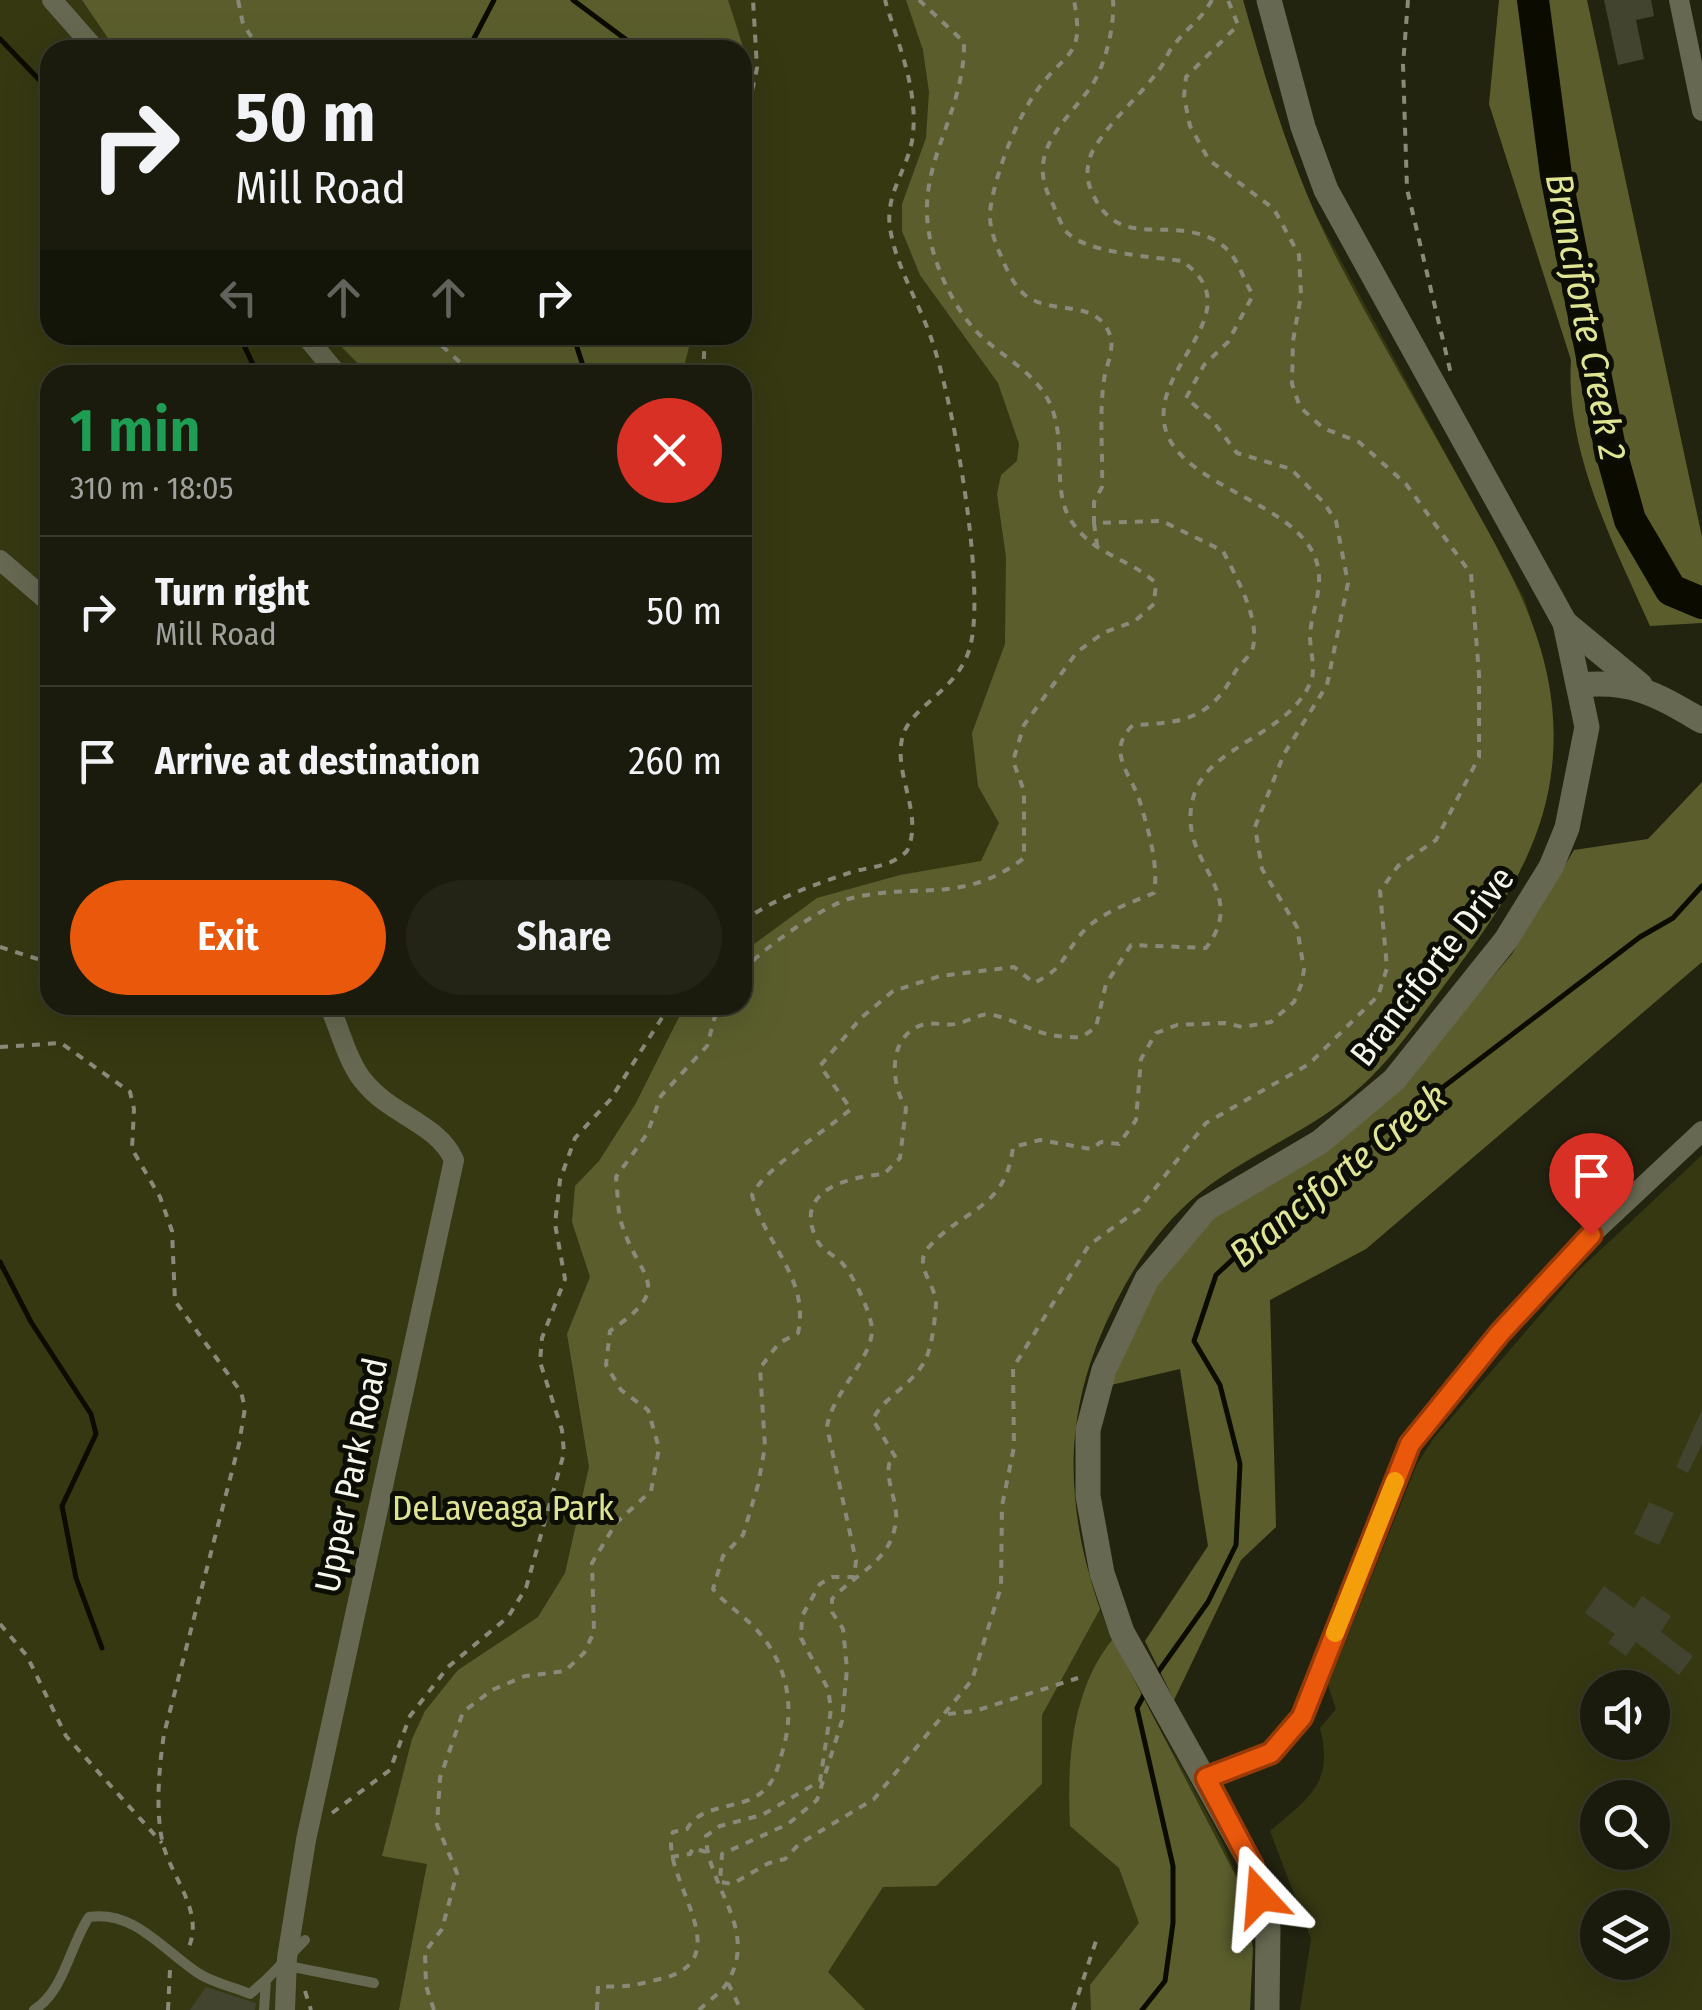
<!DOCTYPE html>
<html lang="en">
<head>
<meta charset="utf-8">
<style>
  body { margin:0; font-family:"Fira Sans Condensed",sans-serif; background:#232415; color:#f1f3f6; height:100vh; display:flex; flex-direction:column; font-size:38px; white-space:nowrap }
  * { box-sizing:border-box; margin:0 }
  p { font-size:32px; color:#9fa19d }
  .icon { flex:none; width:55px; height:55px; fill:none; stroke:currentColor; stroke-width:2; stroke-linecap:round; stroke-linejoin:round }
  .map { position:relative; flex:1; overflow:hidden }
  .details { position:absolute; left:40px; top:365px; width:712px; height:650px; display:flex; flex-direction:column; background:#1a1b0c; border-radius:30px; box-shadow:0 10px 40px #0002,0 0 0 2px #38392d }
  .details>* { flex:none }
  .top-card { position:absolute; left:40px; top:40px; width:712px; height:305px; border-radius:30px; box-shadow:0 10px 40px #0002,0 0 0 2px #38392d; background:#1a1b0c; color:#f1f3f6; overflow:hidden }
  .fabs { position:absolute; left:1580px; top:1670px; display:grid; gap:20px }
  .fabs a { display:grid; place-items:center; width:90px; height:90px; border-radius:50%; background:#1a1b0c; box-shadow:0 10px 40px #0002,0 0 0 2px #38392d; font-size:50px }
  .pin { position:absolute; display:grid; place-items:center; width:85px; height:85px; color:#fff; margin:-102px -42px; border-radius:50% 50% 50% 0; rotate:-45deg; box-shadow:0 0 10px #0007 }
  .pin .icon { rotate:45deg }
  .me { position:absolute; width:110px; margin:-55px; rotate:341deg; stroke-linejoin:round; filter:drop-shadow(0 0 8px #0008) }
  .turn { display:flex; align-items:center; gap:35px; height:210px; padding:0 30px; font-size:45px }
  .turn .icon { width:130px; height:130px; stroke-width:2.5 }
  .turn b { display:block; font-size:70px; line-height:85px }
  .lanes { display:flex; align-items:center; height:95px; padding:0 30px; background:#0003; justify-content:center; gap:50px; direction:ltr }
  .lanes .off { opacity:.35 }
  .round { display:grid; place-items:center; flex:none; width:105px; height:105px; border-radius:52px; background:#232415 }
  .overview { display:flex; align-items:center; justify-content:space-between; height:170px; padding:0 30px }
  h1 { font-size:60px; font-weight:600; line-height:75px; color:#1e9e55 }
  .cta { display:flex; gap:20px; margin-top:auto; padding:20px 30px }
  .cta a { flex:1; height:115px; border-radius:60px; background:#ea580c; color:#fff; font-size:40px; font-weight:600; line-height:115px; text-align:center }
  .cta a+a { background:#232415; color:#f1f3f6 }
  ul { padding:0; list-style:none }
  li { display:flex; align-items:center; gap:30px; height:150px; padding:0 30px; border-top:2px solid #38392d }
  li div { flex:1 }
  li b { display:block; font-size:38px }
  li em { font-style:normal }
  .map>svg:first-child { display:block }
  .green { fill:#363812; fill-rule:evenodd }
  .forest { fill:#5b5e2c }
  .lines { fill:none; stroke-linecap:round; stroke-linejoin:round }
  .stream { stroke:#0b0b00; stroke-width:5 }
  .river { stroke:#0b0b00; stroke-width:32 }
  .building { fill:#42442f }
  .path { stroke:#898a79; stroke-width:4; stroke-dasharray:8 8; stroke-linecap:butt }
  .service { stroke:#666851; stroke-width:10 }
  .minor { stroke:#666851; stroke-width:20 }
  .tertiary { stroke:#666851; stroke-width:25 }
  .route-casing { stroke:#983908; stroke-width:25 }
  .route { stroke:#ea580c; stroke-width:18 }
  .slow { stroke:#f59e0b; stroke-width:18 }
  .labels { text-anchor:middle; stroke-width:10; stroke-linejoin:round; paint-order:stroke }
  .street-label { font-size:35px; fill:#f5f6e9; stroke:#0c0d05 }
  .park-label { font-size:35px; fill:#dde393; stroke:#0c0d05 }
  .water-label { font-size:38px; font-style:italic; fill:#dfe594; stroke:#0c0d05 }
</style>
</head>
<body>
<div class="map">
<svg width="1702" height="2010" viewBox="0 0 1702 2010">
  <rect width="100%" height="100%" fill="#232410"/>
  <g class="green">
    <path d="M0 0H1243L1277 119 1307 198 1524 598C1580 767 1553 839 1450 978 1420 1019 1391 1061 1352 1094 1309 1130 1257 1152 1211 1184 1131 1243 1069 1361 1073 1461 1075 1512 1081 1562 1100 1610 1139 1707 1204 1791 1242 1888L1251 1928 1250 2010H0ZM50 50H742V335H50ZM50 375H742V1005H50Z"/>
    <path d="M1702 1155V2010H1300L1311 1939 1270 1831C1310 1797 1334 1783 1320 1728L1336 1709 1328 1685 1417 1464 1433 1439 1578 1271ZM1598 1688H1652V1742H1598ZM1598 1798H1652V1852H1598ZM1598 1908H1652V1962H1598Z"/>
  </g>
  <g class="forest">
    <polygon points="82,0 728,0 746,56 743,79 742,50 116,50"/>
    <path d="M906 0H1243C1268 88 1293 173 1335 255 1374 330 1417 403 1458 477 1507 566 1560 648 1553 755 1547 848 1496 916 1442 988 1414 1026 1388 1065 1351 1095 1306 1133 1248 1154 1202 1191 1164 1221 1138 1259 1116 1302 1063 1406 1062 1498 1100 1609L1042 1715V1784L936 1886 883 1887 828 1972 865 2010H399L427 1864 382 1856 412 1739 425 1711 458 1670 538 1617 565 1573 589 1467 567 1334 590 1277 572 1222 575 1186 599 1161 636 1103 685 1005H742L743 952 817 898 900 875 981 861 999 823 978 786 972 733 1005 644 1006 557 997 494 1001 475 1017 461 1019 444 998 383 920 275 902 231V204L926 138 929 92 923 50Z"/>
    <path d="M1499 0H1587L1702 537V623L1650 626C1614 545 1565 452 1571 360L1489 104Z"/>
    <polygon points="330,335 690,335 691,339 682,375 369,375"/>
    <polygon points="1702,782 1702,962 1366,1249 1270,1300 1276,1527 1241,1560 1174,1700 1145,1641 1208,1546 1180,1369 1111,1385 1156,1281 1212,1218 1402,1084 1512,954 1574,850 1648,839"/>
    <path d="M1113 1639 1242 1888 1253 1948 1250 2010H1091L1090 1985 1139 1923 1119 1868 1070 1826C1067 1764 1071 1689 1113 1639Z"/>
  </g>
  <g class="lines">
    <g class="stream">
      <polyline points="573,0 640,50"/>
      <polyline points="0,39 50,91"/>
      <polyline points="468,50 494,0"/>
      <polyline points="239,335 258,375"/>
      <polyline points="573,335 586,375"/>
      <polyline points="0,1262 31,1322 91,1414 96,1434 62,1506 76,1578 102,1648"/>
      <polyline points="1156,1675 1208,1602 1236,1545 1240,1464 1220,1385 1194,1341 1216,1275 1262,1232 1341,1165 1640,937 1673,918 1702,886"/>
      <polyline points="1142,2010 1165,1981 1173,1923 1173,1866 1137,1708 1145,1693"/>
    </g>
    <polyline class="river" points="1533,0 1556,175 1610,448 1630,520 1646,547 1671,590 1702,603"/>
  </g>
  <g class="building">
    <polygon points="1604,0 1651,0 1654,16 1636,20 1644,59 1618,65"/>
    <polygon points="1702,1410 1702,1444 1688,1473 1676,1467"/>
    <polygon points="1649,1502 1674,1513 1659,1545 1634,1534"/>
    <polygon points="1604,1586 1634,1608 1642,1596 1671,1616 1661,1632 1693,1656 1679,1675 1636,1642 1626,1656 1608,1643 1615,1634 1585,1613"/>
    <polygon points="206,1987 256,2003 255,2010 190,2010"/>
  </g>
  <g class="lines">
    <g class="path">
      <polyline points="238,0 243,24 260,50"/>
      <path d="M1212 0C1198 24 1190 24 1174 45 1167 53 1165 63 1158 71 1140 96 1112 119 1095 147 1087 159 1085 176 1091 190 1116 250 1160 218 1208 237 1238 249 1239 273 1253 295L1228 342 1204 365 1186 398 1212 420 1237 453 1291 469 1324 503 1336 521 1348 583 1327 685 1284 754 1255 827 1262 869 1297 927 1304 970 1301 985 1294 1002 1271 1022 1242 1027 1225 1023 1177 1025 1156 1033 1141 1059 1136 1120 1119 1144 1101 1142 1091 1149 1040 1140 1013 1147C1005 1211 964 1207 928 1248 913 1266 936 1284 936 1304 935 1318 933 1337 929 1350 921 1382 882 1396 873 1420L896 1458 889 1464C886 1484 898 1502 896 1521 891 1562 857 1572 832 1599V1612L843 1629 847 1669 842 1721 817 1800 788 1824 722 1854 720 1882 732 1884 769 1863 785 1859 799 1844 874 1799 972 1680 1001 1587 1002 1506 1014 1447 1013 1368 1089 1245 1139 1209 1206 1123 1309 1064 1378 996 1387 968 1380 891 1398 866 1436 840 1479 757V674L1471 574 1406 484 1359 442 1323 428 1300 407 1292 384 1293 341 1301 295 1299 255 1274 209 1209 160 1190 126 1184 97 1186 77 1238 25 1228 0"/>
      <polyline points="1408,0 1403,65 1407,189 1451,374"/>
      <polyline points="742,137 757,68 753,0"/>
      <polyline points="430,335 474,375"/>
      <polyline points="703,375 705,335"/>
      <polyline points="1094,523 1098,552"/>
      <path d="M742 922C773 899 813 885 849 873 870 866 890 868 907 851 924 815 894 776 902 739 909 705 961 691 971 643 985 579 953 398 930 335 917 299 896 266 890 228 885 195 906 172 912 141 920 92 898 45 885 0"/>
      <polyline points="0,947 50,963"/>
      <path d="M742 972C760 950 824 905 852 898 918 882 963 905 1024 858V791L1013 761 1024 725 1077 652 1103 633 1135 621 1154 604 1156 583C1126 556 1096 557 1072 522 1049 489 1070 438 1047 398 1030 368 997 354 975 330 949 301 927 251 927 211 926 153 965 106 964 42L919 0"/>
      <polyline points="275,1005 299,1005"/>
      <path d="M0 1047 61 1043 130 1092 134 1109 132 1149 160 1197 172 1231 175 1301 241 1392 245 1408 239 1444 164 1734C159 1767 155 1812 163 1844 172 1879 205 1912 188 1949"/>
      <polyline points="0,1624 27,1656 66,1736 162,1843"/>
      <polyline points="948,1714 975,1711 1078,1678"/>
      <polyline points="332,1813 390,1770 410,1716 448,1667 508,1617 526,1588 564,1453 562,1430 540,1362 542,1338 565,1279 555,1224 560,1180 575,1138 610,1100 670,1005"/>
      <polyline points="671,1857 690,1854 693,1848 706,1852"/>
      <polyline points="728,1983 741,2010"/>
      <polyline points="305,1991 311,2010"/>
      <polyline points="168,2010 170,1970"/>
      <path d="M434 2010 426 1986 425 1952 442 1929 457 1873 437 1825 440 1778 463 1712 492 1690 525 1676 565 1671 584 1653 594 1632 592 1563 616 1523 651 1491 659 1448 648 1410 621 1390 606 1365 610 1331C677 1285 639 1280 622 1225 617 1211 618 1192 616 1177L647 1134 661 1096 707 1046 718 1005"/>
      <path d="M597 2010 598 1986C626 1988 635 1985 660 1979 745 1960 657 1875 673 1832L687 1829C700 1805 733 1809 755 1797 773 1787 777 1771 782 1753 796 1707 788 1661 752 1625 739 1612 725 1604 713 1589L723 1556 743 1535 758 1485 765 1447 760 1368 779 1343 798 1333C810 1279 765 1244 752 1195 765 1168 824 1132 851 1109L820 1066 861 1018 893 991 940 976 1014 967 1034 983C1063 968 1060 962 1078 938 1095 914 1128 904 1154 893 1159 865 1148 829 1140 802 1131 773 1105 752 1133 725 1183 723 1211 719 1235 672 1240 663 1250 658 1253 647 1260 618 1236 577 1223 551L1162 521 1094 523V502L1102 487C1103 451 1099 414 1104 380 1106 366 1115 348 1110 335 1097 300 1058 314 1031 299 1017 292 1007 271 1001 256 995 243 989 226 990 212 994 176 1018 114 1041 85 1070 49 1084 55 1074 0"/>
      <path d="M699 2010C708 2001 720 1994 727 1983 760 1929 707 1888 706 1836L720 1826 762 1815 820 1781 831 1709 828 1689 801 1638 802 1616 820 1584 832 1577H854L856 1561 827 1427C832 1393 872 1359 872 1330 872 1314 851 1270 840 1261 832 1254 821 1249 817 1240 792 1191 847 1177 884 1174L900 1158 906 1108C890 1083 887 1034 925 1024 935 1022 946 1026 956 1024 968 1022 980 1012 993 1015 1029 1024 1038 1039 1082 1037L1096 1027 1106 984 1131 945 1206 948C1252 888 1173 862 1194 795 1209 745 1290 735 1311 681 1316 670 1310 649 1310 636 1311 616 1320 596 1319 576 1316 501 1173 491 1164 422 1156 362 1252 310 1182 261 1155 257 1081 253 1065 230 1060 222 1056 211 1052 202 1025 153 1063 125 1090 88 1105 68 1115 25 1113 0"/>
      <polyline points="1073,2010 1096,1941"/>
    </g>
    <g class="service">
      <polyline points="288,1966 374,1983"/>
      <polyline points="266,1980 305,1940"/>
      <path d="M34 2010C65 1990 69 1947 89 1917 134 1910 163 1950 198 1973 213 1983 234 1987 250 1994L266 1980 264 2010"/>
    </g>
    <g class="minor">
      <polyline points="52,0 96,50"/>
      <polyline points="1679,0 1702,111"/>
      <polyline points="305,335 338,375"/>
      <polyline points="0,560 50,603"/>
      <polyline points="1206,1778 1271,1753 1302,1717 1410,1444 1500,1333 1591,1235 1702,1131"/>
      <path d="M285 2010 287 1958 306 1840 454 1160C438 1124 392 1115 366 1084 348 1065 340 1029 329 1005"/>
    </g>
    <g class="tertiary">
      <polyline points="1565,623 1640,685"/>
      <path d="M1581 685C1634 680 1657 695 1702 721"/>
      <polyline points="1267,2010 1268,1928 1252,1865 1122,1632 1102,1573 1088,1496 1088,1430 1104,1370 1147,1279 1206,1209 1320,1142 1394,1080 1506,940 1551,867 1567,828 1587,727 1565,623 1326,190 1303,127 1269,0"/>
    </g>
  </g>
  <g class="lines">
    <g class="route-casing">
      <polyline id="route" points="1260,1896 1252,1865 1206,1778 1271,1753 1302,1717 1410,1444 1500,1333 1591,1235"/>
    </g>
    <use href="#route" class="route"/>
    <polyline class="slow" points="1335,1633 1395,1481"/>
  </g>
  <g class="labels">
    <g class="street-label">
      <text transform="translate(1432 966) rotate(-52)" y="12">Branciforte Drive</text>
      <text transform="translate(351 1475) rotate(-78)" y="12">Upper Park Road</text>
    </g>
    <g class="park-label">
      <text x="503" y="1520">DeLaveaga Park</text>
    </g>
    <g class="water-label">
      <text transform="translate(1586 317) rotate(79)" y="13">Branciforte Creek 2</text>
      <text transform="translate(1338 1175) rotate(-39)" y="13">Branciforte Creek</text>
    </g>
  </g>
</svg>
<div class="fabs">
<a><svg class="icon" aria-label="sound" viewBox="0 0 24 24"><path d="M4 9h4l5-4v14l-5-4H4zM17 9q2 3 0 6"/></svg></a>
<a><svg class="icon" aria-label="search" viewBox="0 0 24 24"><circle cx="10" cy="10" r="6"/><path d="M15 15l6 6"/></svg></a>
<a><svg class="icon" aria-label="layers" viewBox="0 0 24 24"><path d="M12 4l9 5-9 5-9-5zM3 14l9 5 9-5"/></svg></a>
</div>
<div class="pin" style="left:1591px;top:1235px;background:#d93025"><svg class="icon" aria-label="arrive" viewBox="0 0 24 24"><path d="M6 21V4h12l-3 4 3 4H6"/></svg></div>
<svg class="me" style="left:1260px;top:1896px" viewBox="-20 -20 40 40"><path d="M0-17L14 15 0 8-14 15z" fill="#ea580c" stroke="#fff" stroke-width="4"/></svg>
<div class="top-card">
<div class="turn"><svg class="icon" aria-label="right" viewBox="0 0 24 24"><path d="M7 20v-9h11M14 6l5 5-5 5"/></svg><div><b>50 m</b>Mill Road</div></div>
<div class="lanes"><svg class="icon off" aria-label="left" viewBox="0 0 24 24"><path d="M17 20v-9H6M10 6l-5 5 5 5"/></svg><svg class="icon off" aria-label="ahead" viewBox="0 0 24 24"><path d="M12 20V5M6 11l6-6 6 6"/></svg><svg class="icon off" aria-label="ahead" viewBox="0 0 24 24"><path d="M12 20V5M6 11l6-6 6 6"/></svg><svg class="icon" aria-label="right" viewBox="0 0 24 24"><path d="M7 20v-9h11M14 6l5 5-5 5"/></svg></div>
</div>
<section class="details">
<div class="overview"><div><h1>1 min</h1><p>310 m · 18:05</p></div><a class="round" style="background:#d93025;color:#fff"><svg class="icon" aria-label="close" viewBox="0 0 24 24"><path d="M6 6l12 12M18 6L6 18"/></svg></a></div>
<ul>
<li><svg class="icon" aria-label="right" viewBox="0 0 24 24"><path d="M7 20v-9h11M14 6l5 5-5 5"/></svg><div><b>Turn right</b><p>Mill Road</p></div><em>50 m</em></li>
<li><svg class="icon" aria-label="arrive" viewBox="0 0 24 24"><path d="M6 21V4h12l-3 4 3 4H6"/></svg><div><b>Arrive at destination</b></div><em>260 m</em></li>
</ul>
<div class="cta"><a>Exit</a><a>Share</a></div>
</section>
</div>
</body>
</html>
